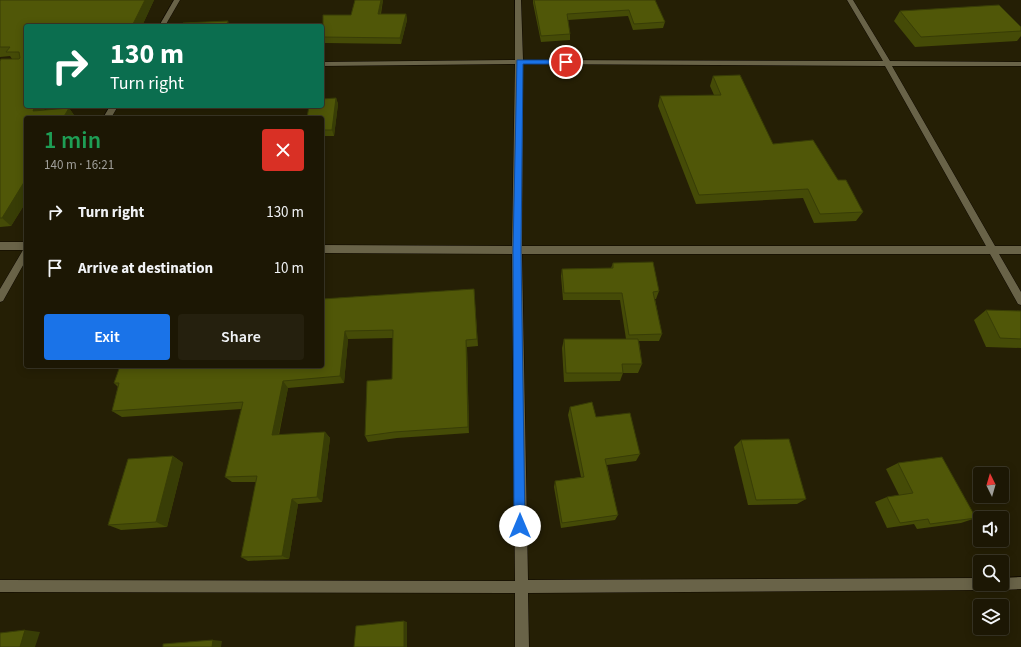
<!DOCTYPE html>
<html lang="en">
<head>
<meta charset="utf-8">
<style>
  body { margin:0; font-family:"Source Sans 3",sans-serif; background:#25200e; color:#f1f3f6; height:100vh; display:flex; flex-direction:column; font-size:15px; white-space:nowrap }
  * { box-sizing:border-box; margin:0 }
  p { font-size:13px; color:#a09f9a }
  .icon { flex:none; width:22px; height:22px; fill:none; stroke:currentColor; stroke-width:2; stroke-linecap:round; stroke-linejoin:round }
  .map { position:relative; flex:1; overflow:hidden }
  .drawer { position:absolute; left:24px; top:116px; width:300px; height:252px; display:flex; flex-direction:column; background:#1c1704; border-radius:4px; box-shadow:0 2px 10px #0003,0 0 0 1px #3a3626 }
  .drawer>* { flex:none }
  .banner { position:absolute; left:24px; top:24px; width:300px; height:84px; border-radius:4px; box-shadow:0 2px 10px #0003,0 0 0 1px #3a3626; background:#0b6e4f; color:#fff; overflow:hidden }
  .needle { width:26px; rotate:355deg }
  .tools { position:absolute; left:973px; top:467px; display:grid; gap:8px }
  .tools a { display:grid; place-items:center; width:36px; height:36px; border-radius:4px; background:#1c1704; box-shadow:0 2px 10px #0003,0 0 0 1px #3a3626; font-size:20px }
  .pin { position:absolute; display:grid; place-items:center; width:34px; height:34px; color:#fff; margin:-17px; border:2px solid #fff; border-radius:50%; box-shadow:0 1px 4px #0007 }
  .me { position:absolute; width:44px; margin:-22px; rotate:0deg; stroke-linejoin:round; filter:drop-shadow(0 0 3px #0008) }
  .turn { display:flex; align-items:center; gap:14px; height:84px; padding:0 20px; font-size:18px }
  .turn .icon { width:52px; height:52px; stroke-width:2.5 }
  .turn b { display:block; font-size:28px; line-height:34px }
  .round { display:grid; place-items:center; flex:none; width:42px; height:42px; border-radius:4px; background:#25200e }
  .summary { display:flex; align-items:center; justify-content:space-between; height:68px; padding:0 20px }
  h1 { font-size:24px; font-weight:600; line-height:30px; color:#1e9e55 }
  .primary-button { display:flex; gap:8px; margin-top:auto; padding:8px 20px }
  .primary-button a { flex:1; height:46px; border-radius:4px; background:#1a73e8; color:#fff; font-size:16px; font-weight:600; line-height:46px; text-align:center }
  .primary-button a+a { background:#25200e; color:#f1f3f6 }
  ul { padding:0; list-style:none }
  li { display:flex; align-items:center; gap:12px; height:56px; padding:0 20px }
  li div { flex:1 }
  li b { display:block; font-size:15px }
  li em { font-style:normal }
  .map>svg:first-child { display:block }
  .lines { fill:none; stroke-linecap:round; stroke-linejoin:round }
  .street-casing { stroke:#0e0800; stroke-width:1 }
  .street { fill:#696348; fill-rule:evenodd }
  .wall { fill:#454b07 }
  .shaded-wall { fill:#383d06 }
  .building { fill:#505708; stroke:#383d06 }
  .route { fill:#1a73e8; stroke:#114b97 }
</style>
</head>
<body>
<div class="map">
<svg width="1021" height="647" viewBox="0 0 1021 647">
  <rect width="100%" height="100%" fill="#251f05"/>
  <g class="lines">
    <g class="street-casing">
      <g id="street">
        <polygon points="174,0 180,0 165,26 159,26"/>
        <path d="M515 0H521L523 60 883 61 847 0H853L890 61 1021 62V66H892L995 246H1021V254H999L1021 292V305L1018 304 990 254H522L528 580 980 578V584H986L985 589 980 590 528 593 529 647H515V593L0 592V580L515 581 512 254 322 253V245L512 246 515 64 322 66V62L515 60ZM523 64 885 66 986 246H522Z"/>
        <polygon points="110,106 118,106 111,118 103,118"/>
        <polygon points="0,242 26,242 26,260 3,301 0,302 0,289 23,250 0,250"/>
        <polygon points="1021,577 1021,589 1002,590 997,589 996,584 1002,584 1002,578"/>
      </g>
    </g>
    <use href="#street" class="street"/>
  </g>
  <g class="wall">
    <polygon points="0,0 154,0 142,26 26,26 46,106 44,110 69,108 76,118 26,118 26,202 11,226 0,227 0,61 12,59 10,56 0,57"/>
    <polygon points="383,0 381,14 406,14 407,20 401,44 325,43 323,37 351,15"/>
    <polygon points="533,0 655,0 665,22 663,28 633,30 628,16 568,20 570,34 570,40 541,42 533,3"/>
    <polygon points="900,11 1021,27 1021,36 1017,41 915,47 894,21"/>
    <polygon points="713,76 773,144 838,180 863,212 856,221 814,223 803,198 696,204 658,106 660,96 714,95 710,86"/>
    <polygon points="336,98 338,104 334,136 322,136 322,118"/>
    <polygon points="613,263 659,291 656,299 655,299 662,334 659,341 639,341 642,364 638,373 623,373 620,381 564,382 562,348 564,339 626,339 620,300 563,300 561,276 562,269 611,268"/>
    <polygon points="474,289 478,346 467,347 469,433 397,438 368,442 365,436 392,379 393,338 348,339 344,383 288,388 279,435 325,432 330,438 322,502 298,504 289,559 248,561 241,557 256,482 232,482 225,477 242,409 122,417 112,411 118,387 114,383 322,299"/>
    <polygon points="986,310 1021,311 1021,348 986,347 974,320"/>
    <polygon points="570,407 596,417 640,454 636,461 607,465 618,515 615,520 561,528 554,487 555,481 581,477 568,415"/>
    <polygon points="741,440 806,499 797,504 748,505 734,447"/>
    <polygon points="173,456 183,463 167,527 121,530 108,525"/>
    <polygon points="898,463 976,518 961,523 917,529 914,524 887,528 875,502 887,497 899,495 886,469"/>
  </g>
  <g class="shaded-wall">
    <polygon points="145,0 154,0 142,26 132,26"/>
    <polygon points="381,0 383,0 379,20 378,14"/>
    <polygon points="406,14 407,20 401,44 400,38"/>
    <polygon points="228,21 230,26 226,26"/>
    <polygon points="336,98 338,104 334,136 332,130"/>
    <polygon points="35,106 46,106 41,118 33,111"/>
    <polygon points="69,108 76,118 63,118"/>
    <polygon points="26,179 26,202 11,226 2,218"/>
    <polygon points="345,331 348,339 344,383 340,376"/>
    <polygon points="466,340 467,347 469,433 468,427"/>
    <polygon points="283,381 288,388 277,441 272,435"/>
    <polygon points="325,432 330,438 322,502 317,497"/>
    <polygon points="173,456 183,463 167,527 156,522"/>
    <polygon points="292,499 298,504 289,559 282,556"/>
    <polygon points="404,621 407,622 407,647 404,647"/>
    <polygon points="25,630 40,632 35,647 20,647"/>
    <polygon points="213,640 222,641 221,647 212,647"/>
  </g>
  <g class="building">
    <polygon points="0,0 145,0 132,26 26,26 26,106 35,106 33,111 69,108 63,118 26,118 26,179 2,218 0,218 0,61 1,59 19,59 20,58 19,52 6,52 10,47 0,47"/>
    <polygon points="355,0 381,0 378,14 406,14 400,38 323,37 323,15 351,15"/>
    <polygon points="534,0 655,0 665,22 634,24 629,10 567,14 570,34 541,36"/>
    <polygon points="999,5 1021,27 1021,31 921,37 900,11"/>
    <polygon points="228,21 226,26 182,26 183,23"/>
    <polygon points="740,75 773,144 813,140 838,180 846,180 863,212 820,214 808,189 699,195 660,96 721,95 713,76"/>
    <polygon points="336,98 332,130 322,130 322,118 307,118 309,106 322,106 322,99"/>
    <polygon points="653,262 659,291 653,292 662,334 629,335 622,293 564,293 562,269 613,268 613,263"/>
    <polygon points="474,289 477,339 466,340 468,427 394,432 365,436 367,381 392,379 393,330 345,331 340,376 283,381 272,435 325,432 317,497 292,499 282,556 241,557 257,476 225,477 243,402 112,411 119,383 114,383 120,366 322,366 322,299"/>
    <polygon points="986,310 1021,311 1021,339 1000,338"/>
    <polygon points="564,339 638,339 642,364 622,364 623,373 566,373"/>
    <polygon points="592,402 596,417 630,413 640,454 605,459 618,515 562,523 555,481 584,477 570,407"/>
    <polygon points="789,439 806,499 756,500 741,440"/>
    <polygon points="173,456 156,522 108,525 128,459"/>
    <polygon points="942,457 976,518 930,524 928,519 900,523 887,497 913,493 898,463"/>
    <polygon points="404,621 404,647 354,647 356,626"/>
    <polygon points="25,630 20,647 0,647 0,633"/>
    <polygon points="213,640 212,647 163,647 163,644"/>
  </g>
  <polygon class="route" points="517,60 566,60 569,62 566,64 523,64 521,250 525,526 524,530 520,531 516,530 514,526 513,250"/>
</svg>
<div class="tools">
<a><svg class="needle" viewBox="-14 -14 28 28"><path d="M0-13l5 13h-10z" fill="#e53935"/><path d="M0 13l5-13h-10z" fill="#a09f9a"/></svg></a>
<a><svg class="icon" aria-label="sound" viewBox="0 0 24 24"><path d="M4 9h4l5-4v14l-5-4H4zM17 9q2 3 0 6"/></svg></a>
<a><svg class="icon" aria-label="search" viewBox="0 0 24 24"><circle cx="10" cy="10" r="6"/><path d="M15 15l6 6"/></svg></a>
<a><svg class="icon" aria-label="layers" viewBox="0 0 24 24"><path d="M12 4l9 5-9 5-9-5zM3 14l9 5 9-5"/></svg></a>
</div>
<div class="pin" style="left:566px;top:62px;background:#d93025"><svg class="icon" aria-label="arrive" viewBox="0 0 24 24"><path d="M6 21V4h12l-3 4 3 4H6"/></svg></div>
<svg class="me" style="left:520px;top:526px" viewBox="-20 -20 40 40"><circle r="19" fill="#fff"/><path d="M0-13L10 11 0 6-10 11z" fill="#1a73e8"/></svg>
<div class="banner">
<div class="turn"><svg class="icon" aria-label="right" viewBox="0 0 24 24"><path d="M7 20v-9h11M14 6l5 5-5 5"/></svg><div><b>130 m</b>Turn right</div></div>
</div>
<section class="drawer">
<div class="summary"><div><h1>1 min</h1><p>140 m · 16:21</p></div><a class="round" style="background:#d93025;color:#fff"><svg class="icon" aria-label="close" viewBox="0 0 24 24"><path d="M6 6l12 12M18 6L6 18"/></svg></a></div>
<ul>
<li><svg class="icon" aria-label="right" viewBox="0 0 24 24"><path d="M7 20v-9h11M14 6l5 5-5 5"/></svg><div><b>Turn right</b></div><em>130 m</em></li>
<li><svg class="icon" aria-label="arrive" viewBox="0 0 24 24"><path d="M6 21V4h12l-3 4 3 4H6"/></svg><div><b>Arrive at destination</b></div><em>10 m</em></li>
</ul>
<div class="primary-button"><a>Exit</a><a>Share</a></div>
</section>
</div>
</body>
</html>
